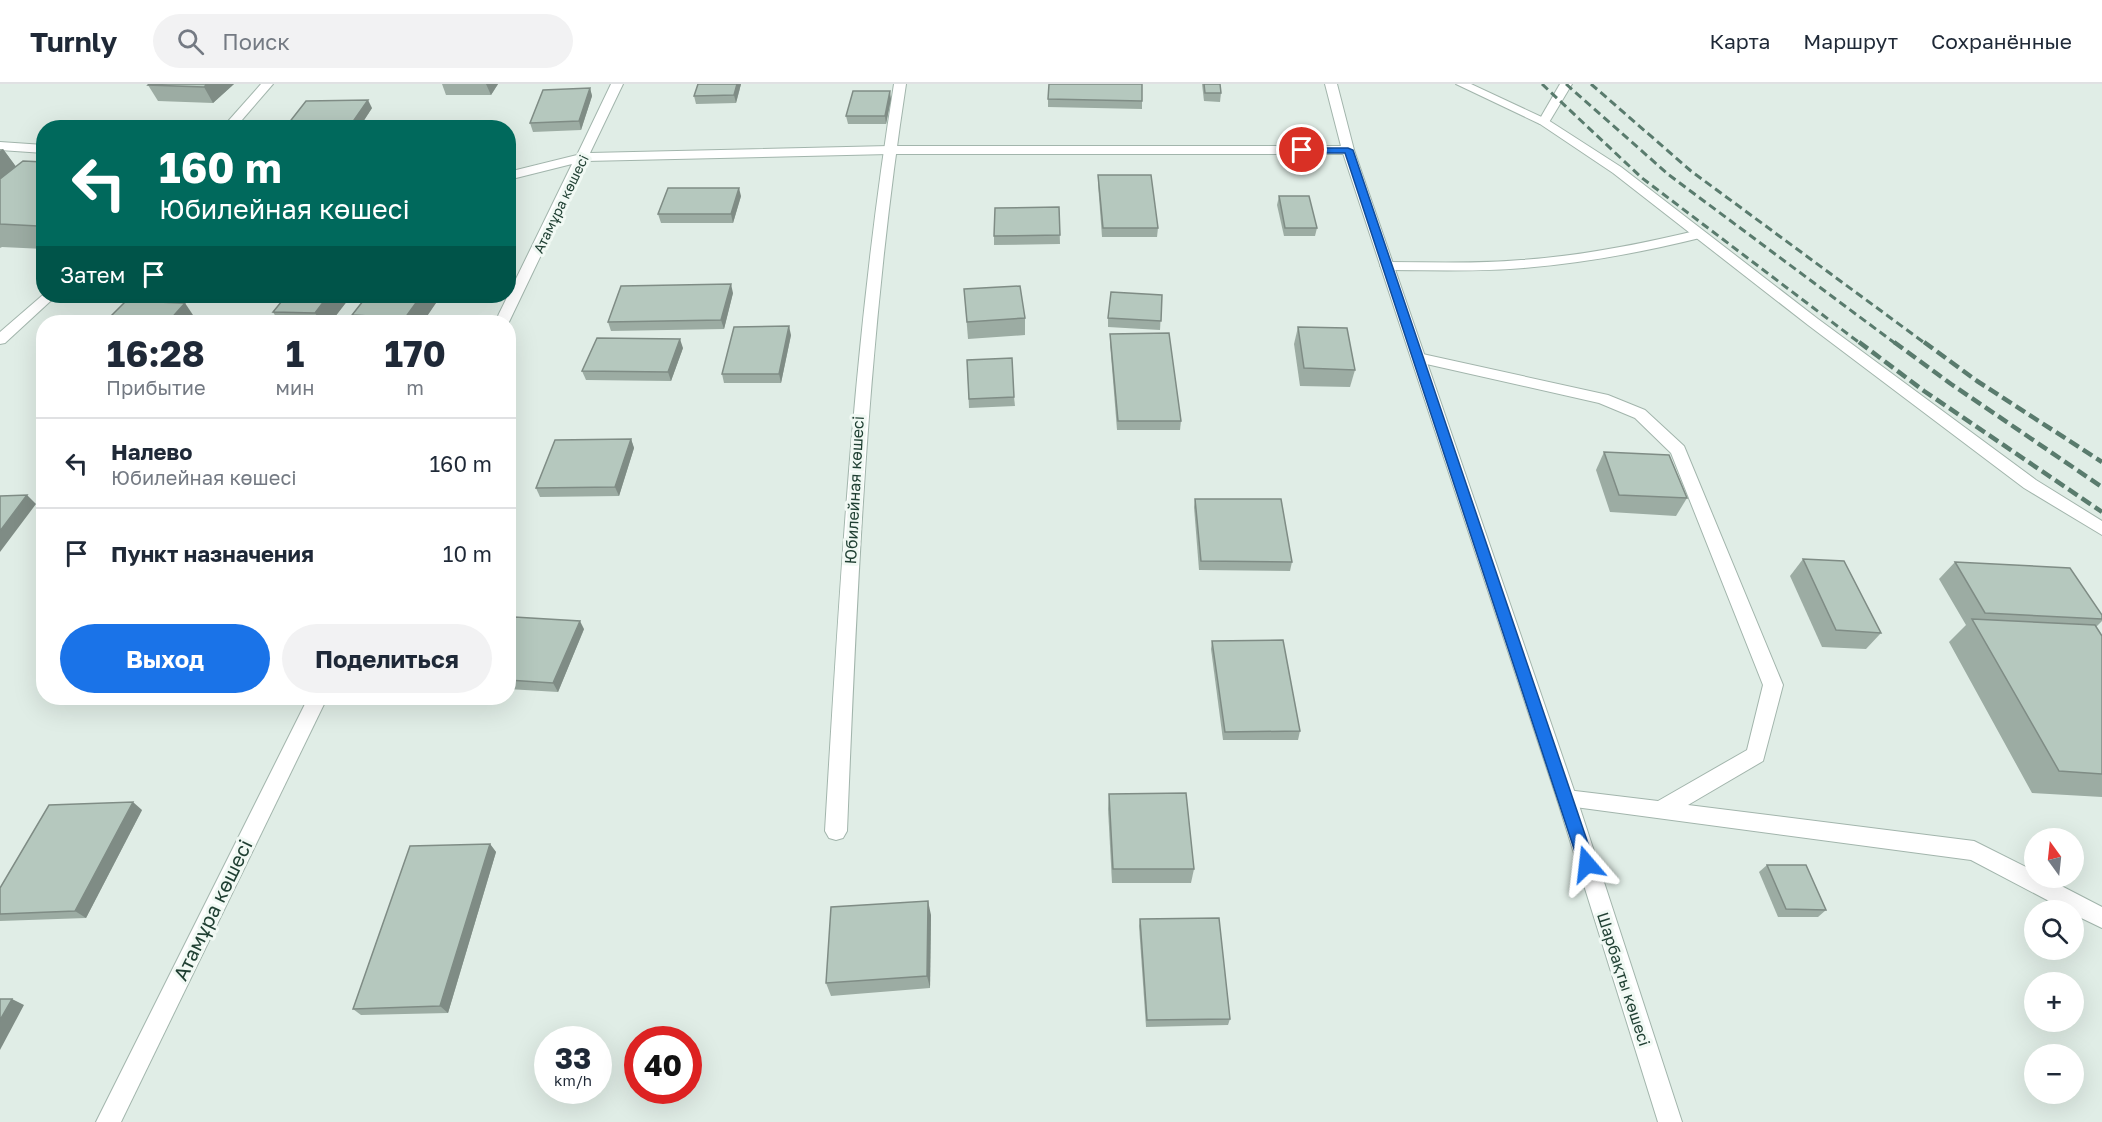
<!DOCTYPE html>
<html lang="ru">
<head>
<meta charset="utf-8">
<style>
  body { margin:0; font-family:"Golos Text",sans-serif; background:#f2f2f3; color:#1f2937; height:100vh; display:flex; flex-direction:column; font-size:22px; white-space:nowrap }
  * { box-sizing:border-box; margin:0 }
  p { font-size:20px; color:#747a83 }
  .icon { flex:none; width:33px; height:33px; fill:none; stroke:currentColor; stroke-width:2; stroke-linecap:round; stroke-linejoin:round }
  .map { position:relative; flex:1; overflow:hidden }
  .drawer { position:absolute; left:36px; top:231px; width:480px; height:390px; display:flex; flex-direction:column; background:#fff; border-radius:24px; box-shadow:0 6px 24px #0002 }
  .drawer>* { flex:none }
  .banner { position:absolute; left:36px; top:36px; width:480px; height:183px; border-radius:24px; box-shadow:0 6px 24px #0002; background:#00695c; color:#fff; overflow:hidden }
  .needle { width:39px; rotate:345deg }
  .buttons { position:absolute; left:2024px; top:744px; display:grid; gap:12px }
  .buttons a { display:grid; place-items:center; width:60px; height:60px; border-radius:50%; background:#fff; box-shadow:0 6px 24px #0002; font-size:30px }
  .speed { position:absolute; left:534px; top:942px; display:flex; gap:12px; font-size:30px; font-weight:700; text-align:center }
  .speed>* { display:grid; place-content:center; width:78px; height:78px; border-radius:50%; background:#fff; box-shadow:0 6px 24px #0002; line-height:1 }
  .speed small { font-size:15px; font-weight:400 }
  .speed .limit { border:9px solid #d22; background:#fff; color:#111 }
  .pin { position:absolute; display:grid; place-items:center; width:51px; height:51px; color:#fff; margin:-26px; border:3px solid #fff; border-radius:50%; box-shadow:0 2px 6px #0007 }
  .me { position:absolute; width:66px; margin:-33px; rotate:343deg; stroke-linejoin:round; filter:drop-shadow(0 0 4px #0008) }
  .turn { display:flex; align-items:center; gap:21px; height:126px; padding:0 24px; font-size:27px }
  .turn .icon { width:78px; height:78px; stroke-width:2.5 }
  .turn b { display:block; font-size:42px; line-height:51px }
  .then { display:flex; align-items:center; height:57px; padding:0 24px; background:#0003; gap:12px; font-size:22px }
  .eta { display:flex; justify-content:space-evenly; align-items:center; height:102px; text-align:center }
  .eta b { font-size:36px; font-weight:700; line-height:42px }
  .cta { display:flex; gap:12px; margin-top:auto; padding:12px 24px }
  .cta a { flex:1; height:69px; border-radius:36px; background:#1a73e8; color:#fff; font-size:24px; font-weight:700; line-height:69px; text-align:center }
  .cta a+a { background:#f2f2f3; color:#1f2937 }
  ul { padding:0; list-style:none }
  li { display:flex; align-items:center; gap:18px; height:90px; padding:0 24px; border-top:2px solid #e0e1e3 }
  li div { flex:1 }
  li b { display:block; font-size:22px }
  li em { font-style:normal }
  header { display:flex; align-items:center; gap:36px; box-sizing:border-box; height:84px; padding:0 30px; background:#fff; border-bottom:2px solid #e0e1e3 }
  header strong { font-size:28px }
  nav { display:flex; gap:33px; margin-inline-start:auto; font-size:21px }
  .search { width:420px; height:54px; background:#f2f2f3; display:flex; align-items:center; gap:15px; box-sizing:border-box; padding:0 21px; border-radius:33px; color:#747a83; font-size:22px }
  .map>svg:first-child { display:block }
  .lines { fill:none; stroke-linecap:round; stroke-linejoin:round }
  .service-casing { stroke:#a2b5ac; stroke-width:2 }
  .minor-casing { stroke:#a2b5ac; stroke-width:2 }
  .tertiary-casing { stroke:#a2b5ac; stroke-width:2 }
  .service { fill:#fff; fill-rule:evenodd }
  .minor { fill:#fff; fill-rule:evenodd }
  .tertiary { fill:#fff; fill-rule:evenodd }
  .rail-far1 { stroke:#597b6d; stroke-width:3; stroke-dasharray:8 4.5; stroke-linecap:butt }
  .rail { stroke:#597b6d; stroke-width:4.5; stroke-dasharray:11 5; stroke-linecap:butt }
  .wall { fill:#9caca3 }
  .shaded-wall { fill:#7f8c85 }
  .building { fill:#b5c8be; stroke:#7f8c85; stroke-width:1.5 }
  .route { fill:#1a73e8; stroke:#114b97; stroke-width:1.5 }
  .labels { text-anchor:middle; stroke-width:6; stroke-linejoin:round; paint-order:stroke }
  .far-street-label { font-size:14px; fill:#1f3f32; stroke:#f1f9f4 }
  .street-label { font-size:16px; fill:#1f3f32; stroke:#f1f9f4 }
  .near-street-label { font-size:20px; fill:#1f3f32; stroke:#f1f9f4 }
</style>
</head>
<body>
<header>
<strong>Turnly</strong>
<div class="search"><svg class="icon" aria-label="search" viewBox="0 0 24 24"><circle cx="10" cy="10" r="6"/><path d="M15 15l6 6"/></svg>Поиск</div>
<nav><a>Карта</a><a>Маршрут</a><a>Сохранённые</a></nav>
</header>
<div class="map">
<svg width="2102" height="1038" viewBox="0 0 2102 1038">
  <rect width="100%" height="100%" fill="#e0ede6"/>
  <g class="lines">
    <g class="service-casing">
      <g id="service">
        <path d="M894 0H906C868 248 857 497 847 747L843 754 836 756 829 754 825 747C840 497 854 248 894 0Z"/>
        <polygon points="1560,0 1572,0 1548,40 1540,40 1538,38"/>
        <path d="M1699 146 1706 150 1704 153C1644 168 1585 179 1524 184 1478 188 1433 186 1387 186L1380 182 1387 178C1432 178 1476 180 1521 176 1581 172 1641 160 1699 146Z"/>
        <polygon points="1418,269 1608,311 1645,326 1684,362 1783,601 1763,677 1688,721 1974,757 2034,787 2034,794 2046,794 2102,823 2102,844 2073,830 2073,826 2066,826 1971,776 1560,721 1557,715 1560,709 1567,706 1658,717 1747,666 1763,601 1671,369 1635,334 1599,319 1413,277 1411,274"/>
      </g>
    </g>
    <g class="minor-casing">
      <g id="minor">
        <polygon points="261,0 273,0 235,44 222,44"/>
        <polygon points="611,0 623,0 590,69 889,62 1348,62 1354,66 1348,70 889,70 586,77 509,238 495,238 572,80 508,96 508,88 577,71"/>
        <polygon points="1456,0 1471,0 1548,36 1621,83 1818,235 2036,396 2102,437 2102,451 2024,404 1808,241 1613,89 1540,40"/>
        <polygon points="0,58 44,61 44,69 0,66"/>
        <polygon points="44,210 44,212 56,212 5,259 0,260 0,248"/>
        <polygon points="308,614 327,614 121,1038 96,1038"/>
      </g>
    </g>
    <g class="tertiary-casing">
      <polygon id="tertiary" points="1325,0 1337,0 1354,66 1577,715 1682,1038 1658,1038 1557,715 1342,66"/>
    </g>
    <use href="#service" class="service"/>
    <use href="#minor" class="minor"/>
    <use href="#tertiary" class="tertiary"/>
    <g class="rail-far1">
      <polyline points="1542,0 1642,94 1861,260"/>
      <polyline points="1566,0 1669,91 1896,260"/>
      <polyline points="1591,0 1691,87 1926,260"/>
    </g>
    <g class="rail">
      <polyline points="1859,258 1924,307 2102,428"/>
      <polyline points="1894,258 1951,300 2102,403"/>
      <polyline points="1924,258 1977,297 2102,378"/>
    </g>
  </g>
  <g class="wall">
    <polygon points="234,0 213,19 158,17 148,1"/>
    <polygon points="442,0 498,0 491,11 446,11"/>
    <polygon points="698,0 741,0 736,19 696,20 694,12"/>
    <polygon points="1202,0 1220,0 1221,9 1220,18 1204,17"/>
    <polygon points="590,4 592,12 581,46 533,48 530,39"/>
    <polygon points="891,15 886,40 848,40 846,32"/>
    <polygon points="1048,15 1142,17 1142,25 1048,23"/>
    <polygon points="372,24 359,44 290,44 288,40"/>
    <polygon points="0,65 3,65 16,83 44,78 44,165 2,163 0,164"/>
    <polygon points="1098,91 1158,144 1157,153 1102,153 1098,100"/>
    <polygon points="741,112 733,139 661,139 658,130"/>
    <polygon points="1279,112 1317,144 1315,152 1284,152 1277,121"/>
    <polygon points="1059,123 1060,160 994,161 994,152"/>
    <polygon points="964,205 1025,234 1025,251 968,255"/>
    <polygon points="733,209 724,245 611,247 608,238"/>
    <polygon points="1162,211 1160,246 1108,243 1108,234"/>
    <polygon points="286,212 351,212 331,238 279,238 273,228"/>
    <polygon points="440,213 423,238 356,238 352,231"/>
    <polygon points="1298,243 1355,286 1350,303 1300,302 1294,260"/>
    <polygon points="1110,250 1181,337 1180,346 1117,346 1110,259"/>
    <polygon points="791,251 781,299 724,299 722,290"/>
    <polygon points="683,264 671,297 586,296 582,287"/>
    <polygon points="967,276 1014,313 1015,322 969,324"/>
    <polygon points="631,355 634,364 619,412 540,413 536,404"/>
    <polygon points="1604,368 1687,414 1676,432 1610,428 1596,386"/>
    <polygon points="1195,415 1292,478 1290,487 1199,486 1194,423"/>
    <polygon points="1803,475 1881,549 1866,565 1822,563 1790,492"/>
    <polygon points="1955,478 2102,531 2102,537 2096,543 2102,552 2102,713 2032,709 1949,558 1966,541 1939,495"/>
    <polygon points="508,544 584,545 558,608 508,605"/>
    <polygon points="1212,557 1300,647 1298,656 1223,656 1211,565"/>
    <polygon points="129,614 209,614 206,619 136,620"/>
    <polygon points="1109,710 1194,785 1191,799 1112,799 1108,725"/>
    <polygon points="142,726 86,834 0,837 0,804"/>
    <polygon points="490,760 496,768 448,929 361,931 353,925"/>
    <polygon points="1767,781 1826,826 1818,833 1778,833 1759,788"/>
    <polygon points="931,831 930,904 831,912 826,899"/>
    <polygon points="1140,835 1230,935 1228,941 1146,943 1139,842"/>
  </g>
  <g class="shaded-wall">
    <polygon points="207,0 234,0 213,19 204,3"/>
    <polygon points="486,0 498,0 491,11"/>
    <polygon points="737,0 741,0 736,19 734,11"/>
    <polygon points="590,4 592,12 581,46 579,37"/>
    <polygon points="890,7 891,15 886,40 885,32"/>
    <polygon points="368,16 372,24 359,44 354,44 352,39"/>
    <polygon points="3,65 20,88 0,105 0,67"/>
    <polygon points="739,104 741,112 733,139 731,130"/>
    <polygon points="44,137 44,149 38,142"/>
    <polygon points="731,200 733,209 724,245 721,236"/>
    <polygon points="328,212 351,212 331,238 321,238 315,229"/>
    <polygon points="421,212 440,212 440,213 423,238 408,238 405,234"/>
    <polygon points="185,219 197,237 195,238 168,238"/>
    <polygon points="789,242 791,251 781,299 779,290"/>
    <polygon points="680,255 683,264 671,297 668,288"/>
    <polygon points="631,355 634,364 619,412 615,403"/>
    <polygon points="27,411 36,420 0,468 0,447"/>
    <polygon points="580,537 584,545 558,608 553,599"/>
    <polygon points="201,614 209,614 206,619"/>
    <polygon points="133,718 142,726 86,834 75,827"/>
    <polygon points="490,760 496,768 448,929 440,922"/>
    <polygon points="928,817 931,831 930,904 927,892"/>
    <polygon points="12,915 24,921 0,966 0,936"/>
  </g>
  <g class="building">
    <polygon points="149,0 207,0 204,3 148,1"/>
    <polygon points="698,0 737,0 734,11 694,12"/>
    <polygon points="1049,0 1142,0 1142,17 1048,15"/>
    <polygon points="1204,0 1220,0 1221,9 1205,9"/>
    <polygon points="590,4 579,37 530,39 543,6"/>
    <polygon points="853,7 890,7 885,32 846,32"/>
    <polygon points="368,16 352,39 288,40 306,17"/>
    <polygon points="23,77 44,78 44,137 38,142 0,140 0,95"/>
    <polygon points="1098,91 1151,91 1158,144 1103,144"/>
    <polygon points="668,104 739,104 731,130 658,130"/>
    <polygon points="1279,112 1309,112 1317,144 1285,144"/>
    <polygon points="1059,123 1060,151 994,152 995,124"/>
    <polygon points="731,200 721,236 608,238 621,202"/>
    <polygon points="1020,202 1025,234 967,238 964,205"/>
    <polygon points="1111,208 1162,211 1161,237 1108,234"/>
    <polygon points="286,212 328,212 315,229 273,228"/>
    <polygon points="367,212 421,212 405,234 352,231"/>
    <polygon points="126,217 185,219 168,238 105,238"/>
    <polygon points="789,242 779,290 722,290 734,243"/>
    <polygon points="1298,243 1347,244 1355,286 1304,284"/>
    <polygon points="1169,249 1181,337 1118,337 1110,250"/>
    <polygon points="597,254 680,255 668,288 582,287"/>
    <polygon points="1012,274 1014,313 969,315 967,276"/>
    <polygon points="631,355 615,403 536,404 555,356"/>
    <polygon points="1604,368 1669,371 1687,414 1619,411"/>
    <polygon points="27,411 0,447 0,412"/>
    <polygon points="1195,415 1281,415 1292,478 1201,477"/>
    <polygon points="1803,475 1844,477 1881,549 1836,546"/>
    <polygon points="1955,478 2070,484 2102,531 2102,535 1985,529"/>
    <polygon points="514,533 580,537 553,599 508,596 508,544"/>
    <polygon points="1972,535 2095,541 2102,552 2102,690 2059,687"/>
    <polygon points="1283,556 1300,647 1225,648 1212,557"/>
    <polygon points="1186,709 1194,785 1113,785 1109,710"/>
    <polygon points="133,718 75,827 0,830 0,804 49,721"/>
    <polygon points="490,760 440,922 353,925 410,762"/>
    <polygon points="1767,781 1806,781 1826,826 1786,825"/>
    <polygon points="928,817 927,892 826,899 831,823"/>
    <polygon points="1219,834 1230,935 1147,936 1140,835"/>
    <polygon points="0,915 12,915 0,936"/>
  </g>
  <polygon class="route" points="1299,64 1348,64 1353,66 1595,780 1593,785 1587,787 1581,785 1579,780 1345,69 1302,69 1298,66"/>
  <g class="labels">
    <g class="far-street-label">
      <text transform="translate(561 120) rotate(-64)" y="5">Атамұра көшесі</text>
    </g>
    <g class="street-label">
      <text transform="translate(854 406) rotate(-87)" y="6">Юбилейная көшесі</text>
      <text transform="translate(1624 895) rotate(72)" y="6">Шарбақты көшесі</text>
    </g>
    <g class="near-street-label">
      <text transform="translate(213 826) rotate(-64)" y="7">Атамұра көшесі</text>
    </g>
  </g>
</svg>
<div class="buttons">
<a><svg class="needle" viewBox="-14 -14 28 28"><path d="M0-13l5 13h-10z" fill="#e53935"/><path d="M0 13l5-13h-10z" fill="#747a83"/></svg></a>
<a><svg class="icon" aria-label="search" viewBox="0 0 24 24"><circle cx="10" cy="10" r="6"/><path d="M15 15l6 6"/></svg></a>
<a>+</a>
<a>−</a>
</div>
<div class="speed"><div>33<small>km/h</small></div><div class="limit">40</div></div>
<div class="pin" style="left:1302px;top:66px;background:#d93025"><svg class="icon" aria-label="arrive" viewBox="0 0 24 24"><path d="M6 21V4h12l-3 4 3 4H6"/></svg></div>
<svg class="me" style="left:1587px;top:780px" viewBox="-20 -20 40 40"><path d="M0-17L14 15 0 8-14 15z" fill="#1a73e8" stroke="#fff" stroke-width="4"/></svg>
<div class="banner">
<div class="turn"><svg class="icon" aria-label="left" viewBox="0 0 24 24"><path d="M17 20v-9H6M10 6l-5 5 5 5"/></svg><div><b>160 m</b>Юбилейная көшесі</div></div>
<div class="then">Затем<svg class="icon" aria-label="arrive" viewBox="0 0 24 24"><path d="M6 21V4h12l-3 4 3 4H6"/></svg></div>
</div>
<section class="drawer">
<div class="eta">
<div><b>16:28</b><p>Прибытие</p></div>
<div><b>1</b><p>мин</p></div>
<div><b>170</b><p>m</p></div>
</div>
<ul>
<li><svg class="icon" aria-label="left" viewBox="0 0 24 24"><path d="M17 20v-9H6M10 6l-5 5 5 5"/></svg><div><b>Налево</b><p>Юбилейная көшесі</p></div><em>160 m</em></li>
<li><svg class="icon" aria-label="arrive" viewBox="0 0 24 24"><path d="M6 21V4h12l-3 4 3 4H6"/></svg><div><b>Пункт назначения</b></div><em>10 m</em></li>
</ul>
<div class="cta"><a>Выход</a><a>Поделиться</a></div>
</section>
</div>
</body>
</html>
